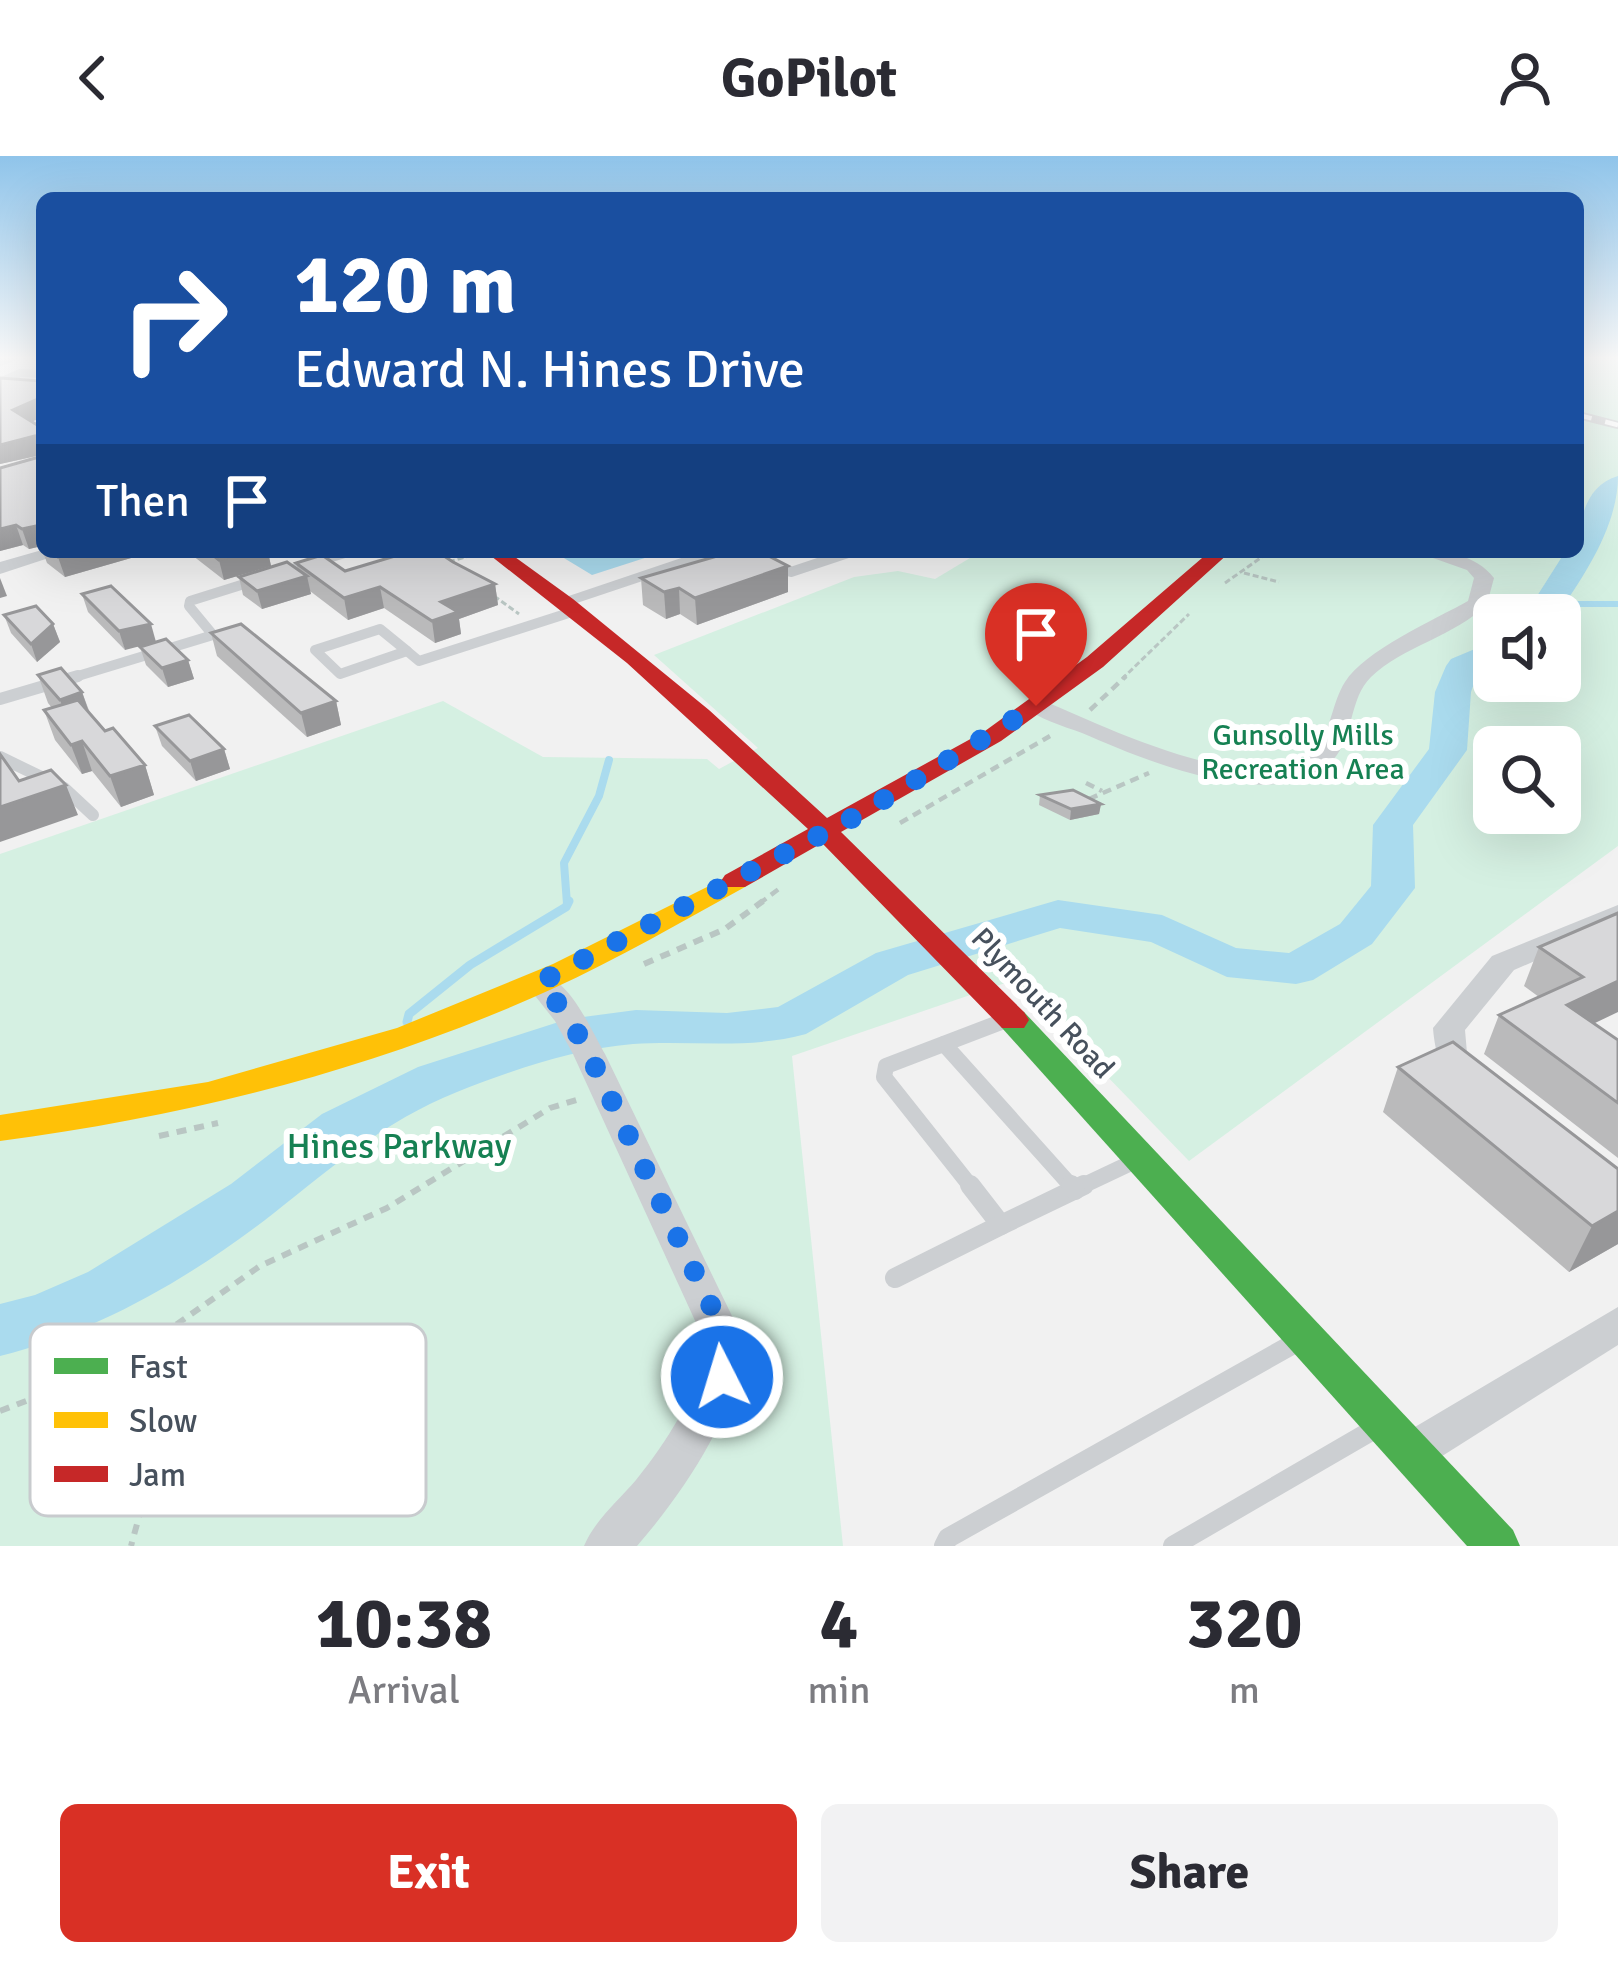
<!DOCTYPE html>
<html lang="en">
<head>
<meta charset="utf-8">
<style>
  body { margin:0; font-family:Signika,sans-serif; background:#f2f2f3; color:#2b2b33; height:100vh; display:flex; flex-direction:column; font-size:45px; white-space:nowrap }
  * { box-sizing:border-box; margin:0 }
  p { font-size:39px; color:#7c7c81 }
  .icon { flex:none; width:66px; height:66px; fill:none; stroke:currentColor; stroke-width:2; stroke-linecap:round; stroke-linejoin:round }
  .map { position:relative; height:1390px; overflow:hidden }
  .sheet { display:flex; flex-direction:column; background:#fff; flex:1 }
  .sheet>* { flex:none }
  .banner { position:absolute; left:36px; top:36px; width:1548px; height:366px; border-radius:18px; box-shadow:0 12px 48px #0002; background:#1a4fa0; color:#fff; overflow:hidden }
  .buttons { position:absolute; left:1473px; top:438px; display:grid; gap:24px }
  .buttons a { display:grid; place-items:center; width:108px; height:108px; border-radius:18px; background:#fff; box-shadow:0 12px 48px #0002; font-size:60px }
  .pin { position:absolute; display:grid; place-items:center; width:102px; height:102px; color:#fff; margin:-123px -51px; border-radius:50% 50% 50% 0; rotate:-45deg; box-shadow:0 0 12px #0007 }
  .pin .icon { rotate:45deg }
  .me { position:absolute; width:132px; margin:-66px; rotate:355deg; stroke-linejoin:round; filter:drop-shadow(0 0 9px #0008) }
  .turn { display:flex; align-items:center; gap:42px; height:252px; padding:0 60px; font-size:54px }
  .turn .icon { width:156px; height:156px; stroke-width:2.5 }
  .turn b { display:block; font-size:84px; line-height:102px }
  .then { display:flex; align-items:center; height:114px; padding:0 60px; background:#0003; gap:24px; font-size:45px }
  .eta { display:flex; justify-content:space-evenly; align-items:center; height:204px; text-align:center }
  .eta b { font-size:72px; font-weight:700; line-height:84px }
  .button { display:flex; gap:24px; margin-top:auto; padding:24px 60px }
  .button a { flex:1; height:138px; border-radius:18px; background:#d93025; color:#fff; font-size:48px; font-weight:700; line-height:138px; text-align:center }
  .button a+a { background:#f2f2f3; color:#2b2b33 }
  header { display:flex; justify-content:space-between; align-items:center; height:156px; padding:0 60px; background:#fff; font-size:54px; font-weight:700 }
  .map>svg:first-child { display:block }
  .green { fill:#d5f0e2; fill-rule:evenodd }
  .water { fill:#aadbee }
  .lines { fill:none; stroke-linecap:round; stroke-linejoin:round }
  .stream-far2 { stroke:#aadbee; stroke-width:6 }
  .stream-far1 { stroke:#aadbee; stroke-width:8 }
  .stream { stroke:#aadbee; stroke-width:9 }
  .river { fill:#aadbee; fill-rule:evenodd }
  .path-far2 { stroke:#b9c6c3; stroke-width:3; stroke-dasharray:6 3; stroke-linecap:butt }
  .path-far1 { stroke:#b9c6c3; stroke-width:4.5; stroke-dasharray:9 6; stroke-linecap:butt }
  .path { stroke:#b9c6c3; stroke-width:6; stroke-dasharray:10 8; stroke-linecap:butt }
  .lane-far4 { stroke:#cccfd2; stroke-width:8 }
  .lane-far3 { stroke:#cccfd2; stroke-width:10 }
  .lane-far2 { stroke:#cccfd2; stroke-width:12 }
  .lane-far1 { stroke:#cccfd2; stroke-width:16 }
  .lane { stroke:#cccfd2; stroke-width:20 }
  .street { fill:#cccfd2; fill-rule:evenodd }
  .fast { fill:#4caf50; fill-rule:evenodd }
  .slow { fill:#ffc107; fill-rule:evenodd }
  .jam { fill:#c62828; fill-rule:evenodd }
  .rail-casing { stroke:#c6c8ca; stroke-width:8 }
  .rail { stroke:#fff; stroke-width:4.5; stroke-dasharray:14; stroke-linecap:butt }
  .wall { fill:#bababb }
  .shaded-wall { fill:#979799 }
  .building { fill:#d8d8da; stroke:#979799; stroke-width:3 }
  .route { stroke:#1a73e8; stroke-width:21; stroke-dasharray:0 37.8 }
  .labels { text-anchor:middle; stroke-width:12; stroke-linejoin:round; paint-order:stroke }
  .park-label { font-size:30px; fill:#168153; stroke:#fff }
  .street-label { font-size:30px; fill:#47515d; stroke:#fff }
  .near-park-label { font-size:36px; fill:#168153; stroke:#fff }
  .key { fill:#fff; stroke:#c8cbce; stroke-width:3 }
  .key-label { font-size:33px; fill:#47515d }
</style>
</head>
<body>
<header><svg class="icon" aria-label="back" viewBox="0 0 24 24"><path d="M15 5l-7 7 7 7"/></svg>GoPilot<svg class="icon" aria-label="person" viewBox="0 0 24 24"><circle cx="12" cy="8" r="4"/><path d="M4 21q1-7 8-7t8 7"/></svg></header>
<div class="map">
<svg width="1618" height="1390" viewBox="0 0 1618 1390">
  <rect width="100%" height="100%" fill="#f1f1f1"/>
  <path class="green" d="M1578 202H1618V690L1189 1005 1014 824 792 900 843 1390H0V698L443 545 543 601 707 603 719 613 758 592 654 499 854 421 898 415 935 423 980 396H1578ZM1494 459H1560V525H1494ZM1494 591H1560V657H1494Z"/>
  <polygon class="water" points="554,396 648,396 654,399 592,419"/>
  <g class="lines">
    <polyline class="stream-far2" points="1552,448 1618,448"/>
    <polyline class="stream-far1" points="567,748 564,707 599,640 609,604"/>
    <polyline class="stream" points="407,866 409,858 470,809 566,751 569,745"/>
    <g class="river">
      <path d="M1618 320C1618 369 1585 419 1557 459H1525L1565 396H1578C1578 367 1585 329 1618 320Z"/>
      <path d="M1494 485V508L1478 516 1471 536 1467 594 1413 669 1415 732 1372 788 1313 824 1296 828 1227 821 1151 786 1060 772 908 819 806 878C748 894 692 884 633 888 573 893 513 914 457 936 383 966 335 1009 274 1057 193 1120 100 1175 0 1200V1148L35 1139 88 1116 231 1028 322 958 418 911 568 863 636 854 727 857 778 851 876 797 1058 744 1162 759 1236 792 1289 797 1340 768 1371 730 1373 669 1429 593 1435 536 1446 510 1451 503Z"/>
    </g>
    <g class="path-far2">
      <polyline points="449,406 472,399"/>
      <polyline points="1244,417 1279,426"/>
      <polyline points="1225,427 1269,396"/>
      <polyline points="494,440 519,458"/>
      <polyline points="1122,523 1189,458"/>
    </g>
    <g class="path-far1">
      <polyline points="1090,554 1126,520"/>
      <polyline points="1086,627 1102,635"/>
      <polyline points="1089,643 1149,617"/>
      <polyline points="900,667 1050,580"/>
      <polyline points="759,748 780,732"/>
    </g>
    <g class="path">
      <polyline points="644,808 725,773 763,745"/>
      <polyline points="159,980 218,967"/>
      <polyline points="117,1210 154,1237 157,1295 131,1390"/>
      <polyline points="0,1255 117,1210 260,1110 387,1052 550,952 583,942"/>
    </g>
    <g class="lane-far4">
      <polyline points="0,206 11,202"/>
      <polyline points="0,226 20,217 42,218"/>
    </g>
    <g class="lane-far3">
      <polyline points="733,396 751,406 780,396"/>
      <polyline points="770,411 791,416 851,396"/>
      <polyline points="279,417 348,396"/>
      <polygon points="380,473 407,495 340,518 315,494"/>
      <polyline points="407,495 419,505 575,455"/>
      <polyline points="68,523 213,479 189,450 190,445 257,424"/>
    </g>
    <g class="lane-far2">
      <polyline points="0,543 78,520"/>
      <polyline points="0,601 64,632 93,659"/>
    </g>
    <g class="lane-far1">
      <polyline points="944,888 1073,1032"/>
      <polyline points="972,1032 884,921 886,910 1001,866"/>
      <polyline points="1078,1032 1133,1006"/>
    </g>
    <g class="lane">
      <polyline points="970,1029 1001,1069 1084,1029"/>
      <polyline points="1071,1029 1075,1034"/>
      <polyline points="895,1122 1001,1069"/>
      <polyline points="944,1390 948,1382 1295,1187"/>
      <polyline points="1173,1390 1371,1275"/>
    </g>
    <g class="street">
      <polygon points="42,394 67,396 0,418 0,406"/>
      <polygon points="699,396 729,396 571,449 564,451 554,445"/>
      <path d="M1416 396C1447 396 1474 397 1494 422L1487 448C1456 480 1403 490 1371 521 1349 542 1354 581 1333 604 1279 662 1142 603 1082 577 1063 570 1038 563 1024 550L1028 545H1044C1102 569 1264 650 1315 594 1331 576 1332 546 1345 526 1364 495 1434 464 1468 445L1474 422 1467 414Z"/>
      <path d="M1618 749V769L1514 814 1465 874 1467 897 1481 917 1477 925C1443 935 1435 898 1433 872L1492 800Z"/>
      <path d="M540 817C571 825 590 872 605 898L748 1193C727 1268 688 1331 637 1390H584C595 1364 618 1345 636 1324 669 1283 693 1243 708 1193L573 898 555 865 525 827 529 820Z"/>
      <polygon points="1618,1151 1618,1189 1428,1309 1413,1315 1398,1309 1392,1295 1398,1281"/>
    </g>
    <polygon class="fast" points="1013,853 1024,856 1513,1374 1520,1390 1467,1390 1002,872 997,864 1002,856"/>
    <path class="slow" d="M735 717 745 719 749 725 745 731C681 766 618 803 552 833 376 913 191 960 0 985V959L208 926 397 872 553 808Z"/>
    <polygon class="jam" points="486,396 508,396 573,443 709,554 827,662 985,575 1087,501 1209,396 1230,396 1103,511 1001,585 841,676 1024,856 1029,864 1024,872 1002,872 822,687 745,731 725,731 721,725 725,719 808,673 627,507"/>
    <g class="rail-casing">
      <polyline id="rail" points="1578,259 1618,269"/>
    </g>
    <use href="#rail" class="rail"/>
  </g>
  <g class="wall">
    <polygon points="35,202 42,202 42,212 38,210"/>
    <polygon points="0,222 32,266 42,272 42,392 41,390 29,393 23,389 0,395 0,312 39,301 40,299 0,308"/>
    <polygon points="43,396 152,396 65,421 47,407"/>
    <polygon points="188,396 268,396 271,410 224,424"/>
    <polygon points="379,396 438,396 453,406 495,428 498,449 459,463 461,478 435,487 384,452 348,464 310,435 311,438 262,453 243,439 239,421 298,414 296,407 345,415 388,402"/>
    <polygon points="641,422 788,436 697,469 680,458 666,463 643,449"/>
    <polygon points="111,430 125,494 88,456 82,438"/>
    <polygon points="4,459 53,468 60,486 37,506 11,477"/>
    <polygon points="211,477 336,545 341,569 307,581 217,500"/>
    <polygon points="140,491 188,504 194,523 168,531 146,509"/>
    <polygon points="38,519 82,536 90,557 105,575 145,609 154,639 121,651 92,615 82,618 55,584 44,554 52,552 48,547"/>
    <polygon points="155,570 224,593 230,613 196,625 162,590"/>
    <polygon points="1040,639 1101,648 1099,658 1070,664 1039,649"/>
    <polygon points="1618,757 1594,867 1618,884 1618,1002 1484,898 1499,859 1539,841 1524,830 1539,791"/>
    <polygon points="1398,911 1618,1088 1569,1116 1383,956"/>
  </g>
  <g class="shaded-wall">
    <polygon points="42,241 42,261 19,272 13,254"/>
    <polygon points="35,280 41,299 0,308 0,289"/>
    <polygon points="16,369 23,389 0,395 0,373"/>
    <polygon points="36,370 42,390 29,393 22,373"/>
    <polygon points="75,396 152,396 65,421 58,401"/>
    <polygon points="244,396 268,396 271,410 224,424 219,404"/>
    <polygon points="788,410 788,436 697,469 695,442"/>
    <polygon points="307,420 311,438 262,453 257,435"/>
    <polygon points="0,422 7,440 0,442"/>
    <polygon points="495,428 498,449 459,463 461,478 435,487 432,465 441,446"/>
    <polygon points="380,431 384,452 348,464 344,442"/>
    <polygon points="679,432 680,458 666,463 664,436"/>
    <polygon points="53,468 60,486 37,506 31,488"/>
    <polygon points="151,468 156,486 125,494 119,475"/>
    <polygon points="188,504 194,523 168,531 162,512"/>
    <polygon points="82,536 92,565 70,573 60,544"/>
    <polygon points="336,545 341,569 307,581 301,557"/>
    <polygon points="82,585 92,615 82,618 71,589"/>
    <polygon points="224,593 230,613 196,625 190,605"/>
    <polygon points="145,609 154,639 121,651 110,620"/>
    <polygon points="66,629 78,659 0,686 0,651"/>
    <polygon points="1101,648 1099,658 1070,664 1071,653"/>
    <polygon points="1618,825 1618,856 1551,888 1567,849"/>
    <polygon points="1618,1055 1618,1088 1569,1116 1592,1070"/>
  </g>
  <g class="building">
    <polygon points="42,215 42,241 13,254 42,272 42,370 36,370 22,373 16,369 0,373 0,312 39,301 41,285 35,280 0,289 0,222 40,225"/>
    <polygon points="52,396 75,396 58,401"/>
    <polygon points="209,396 244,396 219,404"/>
    <polygon points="404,396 438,396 453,406 495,428 441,446 458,456 432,465 380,431 344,442 296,407 322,399 345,415 405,397"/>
    <polygon points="731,396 761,396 788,410 695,442 679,432 664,436 641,422"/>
    <polygon points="287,406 307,420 257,435 239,421"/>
    <polygon points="111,430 151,468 119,475 82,438"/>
    <polygon points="36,450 53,468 31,488 4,459"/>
    <polygon points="241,468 336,545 301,557 211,477"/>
    <polygon points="166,483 188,504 162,512 140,491"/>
    <polygon points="61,512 82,536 60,544 38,519"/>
    <polygon points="78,544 105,575 113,572 145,609 110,620 82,585 71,589 44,554"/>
    <polygon points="189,559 224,593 190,605 155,570"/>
    <polygon points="0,598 19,625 51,614 66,629 0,651"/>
    <polygon points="1073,634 1101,648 1071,653 1040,639"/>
    <polygon points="1618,757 1618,825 1567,849 1618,884 1618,947 1499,859 1583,821 1539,791"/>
    <polygon points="1453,886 1618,1013 1618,1055 1592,1070 1398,911"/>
  </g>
  <linearGradient id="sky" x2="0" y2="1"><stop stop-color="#8fc4ea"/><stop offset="0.51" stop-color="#f9f9f9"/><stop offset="1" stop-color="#f9f9f9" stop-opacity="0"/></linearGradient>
  <rect width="1618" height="396" fill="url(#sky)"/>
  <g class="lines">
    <polyline class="route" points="722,1221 728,1193 714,1156 589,898 567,859 540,826 860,658 1036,550"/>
  </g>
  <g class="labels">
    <g class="park-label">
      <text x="1303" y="589">Gunsolly Mills<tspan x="1303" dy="34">Recreation Area</tspan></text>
    </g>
    <g class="street-label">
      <text transform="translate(1043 847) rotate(47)" y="10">Plymouth Road</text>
    </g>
    <g class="near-park-label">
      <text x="399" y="1002">Hines Parkway</text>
    </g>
  </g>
  <rect x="30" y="1168" width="396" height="192" rx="18" class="key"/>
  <rect x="54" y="1202" width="54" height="16" fill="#4caf50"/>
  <rect x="54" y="1256" width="54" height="16" fill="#ffc107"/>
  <rect x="54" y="1310" width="54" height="16" fill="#c62828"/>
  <g class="key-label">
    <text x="129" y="1222">Fast</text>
    <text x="129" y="1276">Slow</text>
    <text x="129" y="1330">Jam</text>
  </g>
</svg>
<div class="buttons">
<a><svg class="icon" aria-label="sound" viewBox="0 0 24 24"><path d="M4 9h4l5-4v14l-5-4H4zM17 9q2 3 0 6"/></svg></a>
<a><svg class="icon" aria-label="search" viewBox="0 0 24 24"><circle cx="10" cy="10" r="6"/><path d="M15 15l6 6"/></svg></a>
</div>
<div class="pin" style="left:1036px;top:550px;background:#d93025"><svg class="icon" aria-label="arrive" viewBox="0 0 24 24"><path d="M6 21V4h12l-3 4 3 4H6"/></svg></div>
<svg class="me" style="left:722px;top:1221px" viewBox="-20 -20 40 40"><circle r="17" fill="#1a73e8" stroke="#fff" stroke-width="3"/><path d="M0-11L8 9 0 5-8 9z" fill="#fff"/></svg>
<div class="banner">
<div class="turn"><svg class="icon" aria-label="right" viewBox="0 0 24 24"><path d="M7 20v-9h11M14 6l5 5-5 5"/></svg><div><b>120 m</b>Edward N. Hines Drive</div></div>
<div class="then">Then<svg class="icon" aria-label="arrive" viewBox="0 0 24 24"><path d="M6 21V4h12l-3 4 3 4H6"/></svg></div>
</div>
</div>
<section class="sheet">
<div class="eta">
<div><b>10:38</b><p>Arrival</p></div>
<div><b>4</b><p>min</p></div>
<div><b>320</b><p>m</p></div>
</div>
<div class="button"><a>Exit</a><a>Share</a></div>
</section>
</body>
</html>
